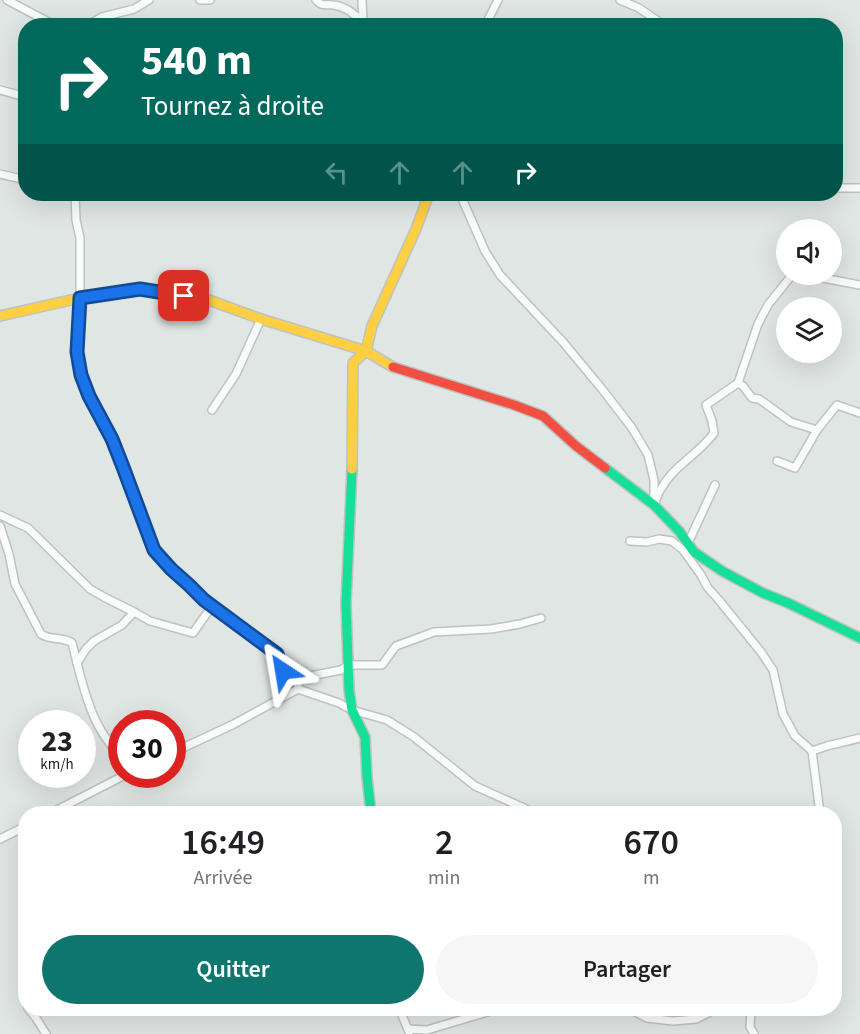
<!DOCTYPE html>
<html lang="fr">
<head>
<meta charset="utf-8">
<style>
  body { margin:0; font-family:"Source Sans 3",sans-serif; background:#f6f6f6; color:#202124; height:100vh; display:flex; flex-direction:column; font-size:22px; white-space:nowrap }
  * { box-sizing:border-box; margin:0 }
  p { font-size:20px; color:#757577 }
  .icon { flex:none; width:33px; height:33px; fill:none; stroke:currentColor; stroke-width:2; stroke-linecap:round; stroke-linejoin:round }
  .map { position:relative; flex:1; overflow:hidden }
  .sheet { position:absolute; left:18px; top:806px; width:824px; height:210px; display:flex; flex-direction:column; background:#fff; border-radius:24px; box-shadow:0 6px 24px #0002 }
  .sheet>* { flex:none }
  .hud { position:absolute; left:18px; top:18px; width:825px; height:183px; border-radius:24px; box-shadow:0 6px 24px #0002; background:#00695c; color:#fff; overflow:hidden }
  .fabs { position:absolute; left:776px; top:219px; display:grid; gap:12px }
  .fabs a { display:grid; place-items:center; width:66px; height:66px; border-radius:50%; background:#fff; box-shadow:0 6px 24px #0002; font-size:30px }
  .speed { position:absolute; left:18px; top:710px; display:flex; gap:12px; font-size:30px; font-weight:700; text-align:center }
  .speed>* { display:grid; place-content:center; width:78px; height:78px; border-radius:50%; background:#fff; box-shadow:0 6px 24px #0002; line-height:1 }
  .speed small { font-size:15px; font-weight:400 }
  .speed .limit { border:9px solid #d22; background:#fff; color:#111 }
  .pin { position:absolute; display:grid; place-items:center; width:51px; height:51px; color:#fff; margin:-26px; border-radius:12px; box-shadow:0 3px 9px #0006 }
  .me { position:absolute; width:66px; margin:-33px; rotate:327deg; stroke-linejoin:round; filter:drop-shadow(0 0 4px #0008) }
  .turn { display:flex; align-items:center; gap:21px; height:126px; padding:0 24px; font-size:27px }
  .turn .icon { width:78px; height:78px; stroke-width:2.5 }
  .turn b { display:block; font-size:42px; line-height:51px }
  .lanes { display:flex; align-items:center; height:57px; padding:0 24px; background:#0003; justify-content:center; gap:30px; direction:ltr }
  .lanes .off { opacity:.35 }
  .eta { display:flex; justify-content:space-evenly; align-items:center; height:102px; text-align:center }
  .eta b { font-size:36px; font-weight:600; line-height:42px }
  .primary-button { display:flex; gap:12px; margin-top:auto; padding:12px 24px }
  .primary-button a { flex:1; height:69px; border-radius:36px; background:#0f766e; color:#fff; font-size:24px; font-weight:600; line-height:69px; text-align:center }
  .primary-button a+a { background:#f6f6f6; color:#202124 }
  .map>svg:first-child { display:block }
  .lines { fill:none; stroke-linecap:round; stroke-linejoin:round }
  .street-casing { stroke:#bdc3c1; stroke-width:10 }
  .fast-casing { stroke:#bdc3c1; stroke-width:12 }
  .slow-casing { stroke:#bdc3c1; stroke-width:12 }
  .jam-casing { stroke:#bdc3c1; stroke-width:12 }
  .street { stroke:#fafbfb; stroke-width:7 }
  .fast { stroke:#16e098; stroke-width:9 }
  .slow { stroke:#ffcf43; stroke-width:9 }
  .jam { stroke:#f24e42; stroke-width:9 }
  .route-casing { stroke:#114b97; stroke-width:15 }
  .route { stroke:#1a73e8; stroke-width:10 }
</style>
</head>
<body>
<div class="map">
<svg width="860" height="1034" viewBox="0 0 860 1034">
  <rect width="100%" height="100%" fill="#e0e6e4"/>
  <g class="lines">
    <g class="street-casing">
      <g id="street">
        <polyline points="7,0 56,26"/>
        <polyline points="200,0 210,0"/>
        <path d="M316 0C322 7 325 4 333 5 346 6 355 14 363 23"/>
        <polyline points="362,0 363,23"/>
        <polyline points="620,0 639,8 665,26"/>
        <polyline points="87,26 102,17 134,9 149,0"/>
        <polyline points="485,26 498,0"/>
        <polyline points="0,90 26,97"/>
        <polyline points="0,174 26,180"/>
        <polyline points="836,188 860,188"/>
        <polyline points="75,194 76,220 80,238 80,298 78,321 77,352 81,375 89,396 112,439 124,467 154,550 170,569 189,585 204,600 277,654 283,671 298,683 298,689"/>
        <polyline points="460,194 485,251 500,275 563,342 602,389 632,428 648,455 654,480 654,505"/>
        <polyline points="738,383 743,386 752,398 759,399 791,422 817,430 837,405 860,413"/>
        <polyline points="212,410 236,374 261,319"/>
        <polyline points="777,461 795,468 817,430"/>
        <path d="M655 502C657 498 658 493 661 489 673 466 699 454 714 433L712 421 706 405 738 383 758 324 768 305 792 275 823 278 860 285"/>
        <polyline points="0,515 28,528 90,589 104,597 134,612 150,621 193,633 212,606"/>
        <path d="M0 526 9 554 15 584 41 634C50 641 63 636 72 643 82 681 90 729 122 756"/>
        <polyline points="630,541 647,542 659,539 672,541 683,550 701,575 708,588 718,599 761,652 773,670 783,714 795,736 812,751"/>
        <polyline points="688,543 715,485"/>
        <polyline points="77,663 86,649 94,641 122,625 134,612"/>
        <polyline points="298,683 305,677 341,670 348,665 382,665 396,646 434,632 491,629 520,624 541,618"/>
        <polyline points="172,753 234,724 298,689 339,703 352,710 387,720 414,737 475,786 535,813"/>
        <polyline points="51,813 127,774"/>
        <polyline points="820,813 812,751 827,746 860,738"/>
        <polyline points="0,839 26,826"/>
        <polyline points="28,1008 36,1018 46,1034"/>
        <polyline points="399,1008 409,1032"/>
        <polyline points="628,1008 647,1018 673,1021 696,1019 718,1008"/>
        <polyline points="751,1008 750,1027 754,1034"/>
        <polyline points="408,1029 427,1030 501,1008"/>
      </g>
    </g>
    <g class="fast-casing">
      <g id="fast">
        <polyline points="605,468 654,505 679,531 694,552 722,571 763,593 788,603 860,638"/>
        <polyline points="352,469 346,604 349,690 352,710 365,737 367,777 371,813"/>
      </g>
    </g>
    <g class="slow-casing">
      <g id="slow">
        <polyline points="0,316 80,298 140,289 206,299 261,319 366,351 393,367"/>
        <polyline points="352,469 353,363 366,351 372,326 416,229 429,194"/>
      </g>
    </g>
    <g class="jam-casing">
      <polyline id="jam" points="393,367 514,405 543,416 576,446 605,468"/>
    </g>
    <use href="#street" class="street"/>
    <use href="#fast" class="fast"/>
    <use href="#slow" class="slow"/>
    <use href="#jam" class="jam"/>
  </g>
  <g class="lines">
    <g class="route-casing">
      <polyline id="route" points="184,296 140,289 80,298 77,352 81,375 89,396 112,439 123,467 154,550 171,569 189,585 204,600 277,654 283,671"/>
    </g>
    <use href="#route" class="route"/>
  </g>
</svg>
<div class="fabs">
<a><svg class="icon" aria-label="sound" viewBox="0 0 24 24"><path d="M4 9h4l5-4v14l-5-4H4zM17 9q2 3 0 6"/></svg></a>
<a><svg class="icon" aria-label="layers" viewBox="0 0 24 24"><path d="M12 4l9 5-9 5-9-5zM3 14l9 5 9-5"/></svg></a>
</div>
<div class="speed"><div>23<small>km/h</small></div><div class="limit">30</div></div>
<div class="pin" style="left:184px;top:296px;background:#d93025"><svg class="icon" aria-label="arrive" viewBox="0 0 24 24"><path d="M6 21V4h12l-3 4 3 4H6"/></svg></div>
<svg class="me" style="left:283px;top:671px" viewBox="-20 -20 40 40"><path d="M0-17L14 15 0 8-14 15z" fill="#1a73e8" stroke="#fff" stroke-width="4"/></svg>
<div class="hud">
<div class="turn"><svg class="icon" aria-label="right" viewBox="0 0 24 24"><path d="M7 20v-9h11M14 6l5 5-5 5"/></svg><div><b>540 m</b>Tournez à droite</div></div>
<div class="lanes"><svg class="icon off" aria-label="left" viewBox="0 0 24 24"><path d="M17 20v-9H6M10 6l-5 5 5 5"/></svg><svg class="icon off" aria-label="ahead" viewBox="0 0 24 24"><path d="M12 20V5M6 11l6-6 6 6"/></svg><svg class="icon off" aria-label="ahead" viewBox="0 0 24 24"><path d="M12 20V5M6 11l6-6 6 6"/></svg><svg class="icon" aria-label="right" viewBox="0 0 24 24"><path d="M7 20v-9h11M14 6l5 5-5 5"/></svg></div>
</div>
<section class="sheet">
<div class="eta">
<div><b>16:49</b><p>Arrivée</p></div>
<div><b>2</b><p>min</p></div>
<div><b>670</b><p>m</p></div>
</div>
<div class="primary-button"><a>Quitter</a><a>Partager</a></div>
</section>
</div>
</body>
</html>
